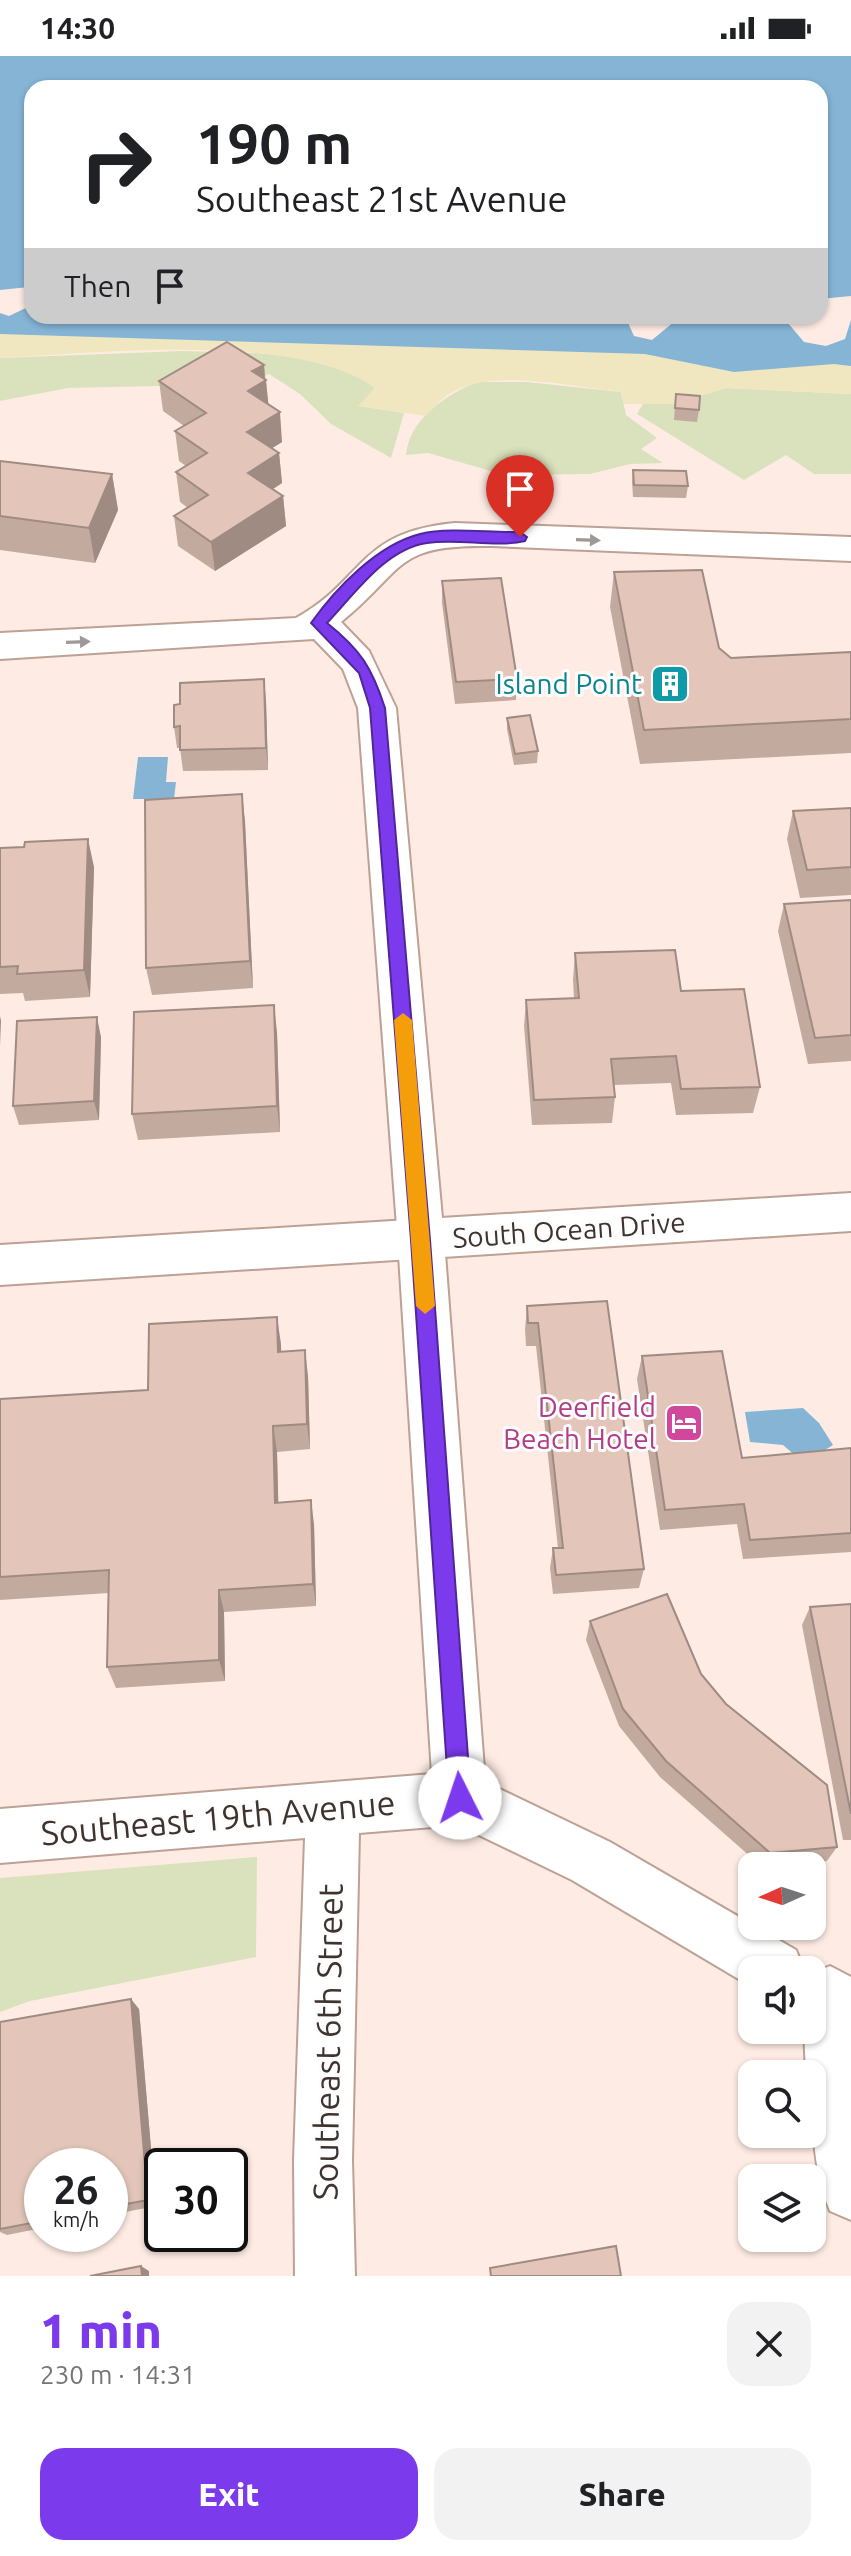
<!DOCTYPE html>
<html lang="en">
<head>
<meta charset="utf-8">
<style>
  body { margin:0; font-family:Ubuntu,sans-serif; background:#f2f2f2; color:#202124; height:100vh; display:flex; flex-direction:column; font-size:30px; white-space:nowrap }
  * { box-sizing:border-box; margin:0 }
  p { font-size:26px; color:#757577 }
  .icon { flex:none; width:44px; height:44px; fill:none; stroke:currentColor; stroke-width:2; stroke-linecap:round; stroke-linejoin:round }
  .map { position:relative; height:2220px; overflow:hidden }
  .details { display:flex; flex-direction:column; background:#fff; flex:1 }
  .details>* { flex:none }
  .hud { position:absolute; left:24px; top:24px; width:804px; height:244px; border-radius:24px; box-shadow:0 2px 6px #0004; background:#fff; color:#202124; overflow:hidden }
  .needle { width:52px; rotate:267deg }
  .tools { position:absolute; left:738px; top:1796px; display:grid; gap:16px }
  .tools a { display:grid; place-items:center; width:88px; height:88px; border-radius:16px; background:#fff; box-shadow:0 2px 6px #0004; font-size:40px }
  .speed { position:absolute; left:24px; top:2092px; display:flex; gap:16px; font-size:40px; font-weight:700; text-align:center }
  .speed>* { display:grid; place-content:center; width:104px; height:104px; border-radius:50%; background:#fff; box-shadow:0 2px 6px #0004; line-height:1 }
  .speed small { font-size:20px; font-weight:400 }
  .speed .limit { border:4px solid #111; border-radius:12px; background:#fff; color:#111 }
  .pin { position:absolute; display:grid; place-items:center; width:68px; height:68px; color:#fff; margin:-82px -34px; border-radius:50% 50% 50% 0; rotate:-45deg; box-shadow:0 0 8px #0007 }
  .pin .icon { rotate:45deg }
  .me { position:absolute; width:88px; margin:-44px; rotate:356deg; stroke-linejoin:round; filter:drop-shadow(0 0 6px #0008) }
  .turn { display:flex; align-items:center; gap:28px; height:168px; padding:0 40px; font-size:36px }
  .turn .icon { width:104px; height:104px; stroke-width:2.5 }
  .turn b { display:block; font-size:56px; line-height:68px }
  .then { display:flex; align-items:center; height:76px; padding:0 40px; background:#0003; gap:16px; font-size:30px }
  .round { display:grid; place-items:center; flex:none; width:84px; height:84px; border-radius:24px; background:#f2f2f2 }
  .overview { display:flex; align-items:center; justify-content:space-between; height:136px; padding:0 40px }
  h1 { font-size:48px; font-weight:800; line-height:60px; color:#7c3aed }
  .action { display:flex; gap:16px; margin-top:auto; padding:16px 40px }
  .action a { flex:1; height:92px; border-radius:24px; background:#7c3aed; color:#fff; font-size:32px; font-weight:800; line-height:92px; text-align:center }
  .action a+a { background:#f2f2f2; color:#202124 }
  .status { display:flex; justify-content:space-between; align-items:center; height:56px; padding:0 40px; background:#fff; direction:ltr }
  .status svg { height:22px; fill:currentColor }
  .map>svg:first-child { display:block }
  .green { fill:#d9e2bc }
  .sand { fill:#f0e7c1; fill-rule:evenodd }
  .water { fill:#85b4d5; fill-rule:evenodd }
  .pier { fill:#feece4 }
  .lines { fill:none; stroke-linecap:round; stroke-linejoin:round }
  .minor-casing { stroke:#bca194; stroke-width:4 }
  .major-casing { stroke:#bca194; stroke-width:4 }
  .minor { fill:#fff; fill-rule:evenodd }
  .major { fill:#fff; fill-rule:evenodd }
  .wall { fill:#c3aa9f }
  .shaded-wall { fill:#9f8b82 }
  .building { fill:#e3c6b9; stroke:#9f8b82; stroke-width:2 }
  .oneway { fill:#9e9996 }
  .route { fill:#7c3aed; stroke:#51269a; stroke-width:2 }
  .slow { fill:#f59e0b }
  .labels { text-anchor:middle; stroke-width:6; stroke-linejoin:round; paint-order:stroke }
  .culture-label { font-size:28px; fill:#0d838f; stroke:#fdfdfd; text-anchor:end }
  .street-label { font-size:28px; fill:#3e332e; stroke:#fdfdfd }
  .hotel-label { font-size:28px; fill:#b23c85; stroke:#fdfdfd; text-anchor:end }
  .near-street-label { font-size:34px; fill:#3e332e; stroke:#fdfdfd }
</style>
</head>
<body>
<div class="status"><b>14:30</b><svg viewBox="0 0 49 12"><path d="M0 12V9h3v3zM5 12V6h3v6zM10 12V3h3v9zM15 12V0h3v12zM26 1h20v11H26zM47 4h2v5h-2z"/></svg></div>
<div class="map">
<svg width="851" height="2220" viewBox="0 0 851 2220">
  <rect width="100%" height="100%" fill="#feece4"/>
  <g class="green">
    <path d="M182 295C246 297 321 293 375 332L359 350 404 357 391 402 331 368 300 338 269 318 249 328 68 332 0 345V302Z"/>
    <path d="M477 326H527L621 336 626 359 657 382 641 393 663 407 630 408 590 418 505 419 428 397 406 399C409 363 447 338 477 326Z"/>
    <polygon points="726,332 851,338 851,418 814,418 786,399 744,424 637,358 643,348 696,348 699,340"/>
    <polygon points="257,1801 256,1901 30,1945 0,1956 0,1822"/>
  </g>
  <path class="sand" d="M0 0 851 32V338L726 332 699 340 696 348H624L621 336C573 331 497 313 454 335 443 340 434 352 426 360L358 350 375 332C297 275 96 297 0 302ZM32 32H820V260H32Z"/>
  <g class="water">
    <path d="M0 0H851V310L834 308 734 316 645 298 0 278ZM32 32H820V260H32Z"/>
    <polygon points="138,701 168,701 166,726 176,726 174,743 133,743"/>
    <polygon points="803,1352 819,1367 833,1389 804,1407 783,1389 750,1386 745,1356"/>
  </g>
  <g class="pier">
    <polygon points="29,231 32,249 9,260 0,257 0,234"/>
    <polygon points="851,240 851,264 845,283 826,290 804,286 782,260 820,260 820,243"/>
    <polygon points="625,260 681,260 652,284 634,280"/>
  </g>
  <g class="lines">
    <g class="minor-casing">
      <g id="minor">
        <path d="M455 467 851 481V505L492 490C393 488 407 512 341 566L369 595 396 652 444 1184 485 1726 610 1786 796 1894 804 1914H752V1931L572 1824 458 1769 359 1777 352 2104 355 2220H295L294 2104 305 1782 0 1807V1753L432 1718 398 1184 358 652 343 613 314 583 0 603V577L296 562C365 524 357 476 455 467Z"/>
        <path d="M830 1910 851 1921V2164L830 2155C812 2111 812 2065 812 2018H806L804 1974H812V1917Z"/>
      </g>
    </g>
    <g class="major-casing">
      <polygon id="major" points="851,1137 851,1175 0,1229 0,1189"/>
    </g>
    <use href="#minor" class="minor"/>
    <use href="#major" class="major"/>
  </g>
  <g class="wall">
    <polygon points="264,309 268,348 282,386 272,392 279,397 282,427 273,433 283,440 286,470 215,515 178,490 174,460 188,452 180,446 176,416 186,410 179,405 175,375 184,370 163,355 159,325"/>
    <polygon points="676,338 699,354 697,366 674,364"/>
    <polygon points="0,405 112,418 118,454 95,507 0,494"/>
    <polygon points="633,414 688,430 686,442 633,441 632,426"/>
    <polygon points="614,516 719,592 731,602 851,596 851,697 640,708 610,551"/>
    <polygon points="442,525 517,623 516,644 455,648 442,547"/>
    <polygon points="266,645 268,714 183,715 180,692 177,692 174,671"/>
    <polygon points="507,662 538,695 537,707 514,709 507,673"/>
    <polygon points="242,738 245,766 253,932 152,939 146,912"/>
    <polygon points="851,752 851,839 800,842 787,783 793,755"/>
    <polygon points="0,792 94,811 90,941 25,945 23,937 0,938"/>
    <polygon points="851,844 851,1005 808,1008 778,875 784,848"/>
    <polygon points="575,897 681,935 760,1031 753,1057 676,1059 671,1027 614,1029 615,1041 612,1067 532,1069 524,970 526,944 574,943 573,924"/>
    <polygon points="277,976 280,1076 138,1084 132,1058"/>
    <polygon points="101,981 99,1064 19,1069 13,1050"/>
    <polygon points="607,1245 644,1513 639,1532 553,1538 550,1512 553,1492 558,1492 536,1290 526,1290 525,1273 527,1250"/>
    <polygon points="281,1288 281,1295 308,1320 310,1393 277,1396 278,1446 314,1468 316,1550 224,1556 225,1625 116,1632 107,1611 109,1537 0,1544 0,1343 148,1334"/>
    <polygon points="642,1300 742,1402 851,1392 851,1496 743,1503 737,1468 660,1474 637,1323"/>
    <polygon points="851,1548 851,1784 843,1784 802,1569 810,1551"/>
    <polygon points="590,1565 701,1618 837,1791 827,1805 761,1810 660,1721 619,1670 586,1584"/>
    <polygon points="139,1953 156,2150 110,2159 110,2110 42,2110 42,2172 7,2179 0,2176 0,1966"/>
  </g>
  <g class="shaded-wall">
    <polygon points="264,309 265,325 266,324 269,354 248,335 252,315"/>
    <polygon points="280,356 282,386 250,406 247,376"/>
    <polygon points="279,397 282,427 251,447 248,417"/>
    <polygon points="112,418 118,454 95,507 89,472"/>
    <polygon points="283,440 286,470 215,515 211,486"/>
    <polygon points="264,623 266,645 268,714 266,692"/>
    <polygon points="242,738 245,766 253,932 250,905"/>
    <polygon points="88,783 94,811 90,941 84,914"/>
    <polygon points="274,949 277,976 280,1076 277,1050"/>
    <polygon points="0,960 1,965 0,990"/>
    <polygon points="97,961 101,981 99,1064 94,1045"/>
    <polygon points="277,1261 281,1288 282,1322 278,1296"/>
    <polygon points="305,1294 308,1320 310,1393 307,1368"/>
    <polygon points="273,1370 277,1396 279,1471 275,1447"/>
    <polygon points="311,1444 314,1468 316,1550 313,1528"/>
    <polygon points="219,1534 224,1556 225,1625 219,1604"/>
    <polygon points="131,1943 139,1953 156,2150 148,2144"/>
    <polygon points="141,2210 149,2215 149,2220 142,2220"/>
  </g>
  <g class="building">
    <polygon points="227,286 264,309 252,315 266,324 248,335 280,356 247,376 279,397 248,417 283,440 211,486 174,460 208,439 176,416 207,397 175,375 206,357 159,325"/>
    <polygon points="676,338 700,340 699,354 675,352"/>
    <polygon points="0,405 112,418 89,472 0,460"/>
    <polygon points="633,414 686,415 688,430 634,429"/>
    <polygon points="702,514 719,592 731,602 851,596 851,663 644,674 614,516"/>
    <polygon points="501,522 517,623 456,626 442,525"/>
    <polygon points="264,623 266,692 180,694 180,670 174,671 174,649 180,648 180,627"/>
    <polygon points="530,659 538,695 515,698 507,662"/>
    <polygon points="242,738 250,905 146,912 145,744"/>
    <polygon points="851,752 851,811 807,814 793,755"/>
    <polygon points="88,783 84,914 17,918 18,910 0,911 0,792 24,791 25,786"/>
    <polygon points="851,844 851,979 815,982 784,848"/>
    <polygon points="675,894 681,935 744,933 760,1031 681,1033 676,1000 611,1003 615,1041 534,1044 526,944 579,942 575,897"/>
    <polygon points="274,949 277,1050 132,1058 134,956"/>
    <polygon points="97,961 94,1045 13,1050 17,965"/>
    <polygon points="607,1245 644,1513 556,1519 553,1492 563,1492 538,1267 528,1267 527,1250"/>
    <polygon points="277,1261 278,1296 305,1294 307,1368 273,1370 275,1447 311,1444 313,1528 219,1534 219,1604 107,1611 109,1514 0,1521 0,1343 148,1334 149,1268"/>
    <polygon points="722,1295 742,1402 851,1392 851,1477 750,1484 744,1448 665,1454 642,1300"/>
    <polygon points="667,1538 701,1618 726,1648 827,1729 837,1791 770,1797 666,1705 623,1653 590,1565"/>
    <polygon points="851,1548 851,1758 810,1551"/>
    <polygon points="131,1943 148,2144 110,2151 110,2110 42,2110 42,2165 0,2173 0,1966"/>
    <polygon points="616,2190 621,2220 491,2220 490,2212"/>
    <polygon points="141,2210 142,2220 90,2220"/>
  </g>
  <defs><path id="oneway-solid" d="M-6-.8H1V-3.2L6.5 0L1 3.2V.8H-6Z" transform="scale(2)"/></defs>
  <g class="oneway">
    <use href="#oneway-solid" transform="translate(588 484) rotate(2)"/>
    <use href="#oneway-solid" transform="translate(78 586) rotate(-2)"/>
  </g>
  <path class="route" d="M520 476 527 481 525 485C494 492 459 482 427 487 385 493 354 539 327 567 361 594 372 612 385 652L430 1184 471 1742 468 1750 460 1753 452 1750 449 1742 411 1184 370 652 359 617 311 567C336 532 377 489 420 478 450 471 489 477 520 476Z"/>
  <polygon class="slow" points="403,957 412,964 435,1250 425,1258 416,1250 394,964"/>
  <defs>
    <g id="building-square" transform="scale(2)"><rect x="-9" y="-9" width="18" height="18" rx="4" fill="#0f9aa8" stroke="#fdfdfd"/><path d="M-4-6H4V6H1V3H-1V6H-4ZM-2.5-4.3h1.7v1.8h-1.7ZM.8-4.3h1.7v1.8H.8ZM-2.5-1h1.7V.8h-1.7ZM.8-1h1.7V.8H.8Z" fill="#fff"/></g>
    <g id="hotel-square" transform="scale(2)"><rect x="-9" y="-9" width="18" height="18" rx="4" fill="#d1479c" stroke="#fdfdfd"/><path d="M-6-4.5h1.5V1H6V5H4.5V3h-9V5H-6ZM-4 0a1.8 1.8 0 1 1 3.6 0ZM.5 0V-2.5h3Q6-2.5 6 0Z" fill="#fff"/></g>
  </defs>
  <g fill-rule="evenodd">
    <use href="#building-square" x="670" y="628"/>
    <use href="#hotel-square" x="684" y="1367"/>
  </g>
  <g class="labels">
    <g class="culture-label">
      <text x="642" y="638">Island Point</text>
    </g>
    <g class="street-label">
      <text transform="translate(569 1174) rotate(-4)" y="10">South Ocean Drive</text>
    </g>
    <g class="hotel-label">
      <text x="656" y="1361">Deerfield<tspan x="656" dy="32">Beach Hotel</tspan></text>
    </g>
    <g class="near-street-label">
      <text transform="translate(218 1762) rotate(-5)" y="12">Southeast 19th Avenue</text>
      <text transform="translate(328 1986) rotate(-89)" y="12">Southeast 6th Street</text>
    </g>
  </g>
</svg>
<div class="tools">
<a><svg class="needle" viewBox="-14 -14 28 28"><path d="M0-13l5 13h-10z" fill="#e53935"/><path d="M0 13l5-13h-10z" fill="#757577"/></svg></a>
<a><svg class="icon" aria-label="sound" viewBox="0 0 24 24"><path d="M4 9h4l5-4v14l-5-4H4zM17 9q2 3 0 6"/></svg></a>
<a><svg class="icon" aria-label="search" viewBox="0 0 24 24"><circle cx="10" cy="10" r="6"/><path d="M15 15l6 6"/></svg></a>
<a><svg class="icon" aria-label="layers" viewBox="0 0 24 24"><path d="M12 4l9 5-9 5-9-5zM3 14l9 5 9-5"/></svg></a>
</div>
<div class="speed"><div>26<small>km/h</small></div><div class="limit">30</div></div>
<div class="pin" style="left:520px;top:481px;background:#d93025"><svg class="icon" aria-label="arrive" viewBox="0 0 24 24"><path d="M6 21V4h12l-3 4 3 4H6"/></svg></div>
<svg class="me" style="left:460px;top:1742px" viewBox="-20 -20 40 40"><circle r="19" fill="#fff"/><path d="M0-13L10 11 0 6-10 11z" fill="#7c3aed"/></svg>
<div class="hud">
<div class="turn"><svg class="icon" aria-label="right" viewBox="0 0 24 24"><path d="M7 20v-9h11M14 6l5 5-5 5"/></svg><div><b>190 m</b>Southeast 21st Avenue</div></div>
<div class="then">Then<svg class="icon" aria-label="arrive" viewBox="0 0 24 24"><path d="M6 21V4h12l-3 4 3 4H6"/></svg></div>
</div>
</div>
<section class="details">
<div class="overview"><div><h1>1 min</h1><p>230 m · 14:31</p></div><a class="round"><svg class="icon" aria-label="close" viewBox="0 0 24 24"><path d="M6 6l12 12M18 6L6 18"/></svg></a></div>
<div class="action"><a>Exit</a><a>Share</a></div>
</section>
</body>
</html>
